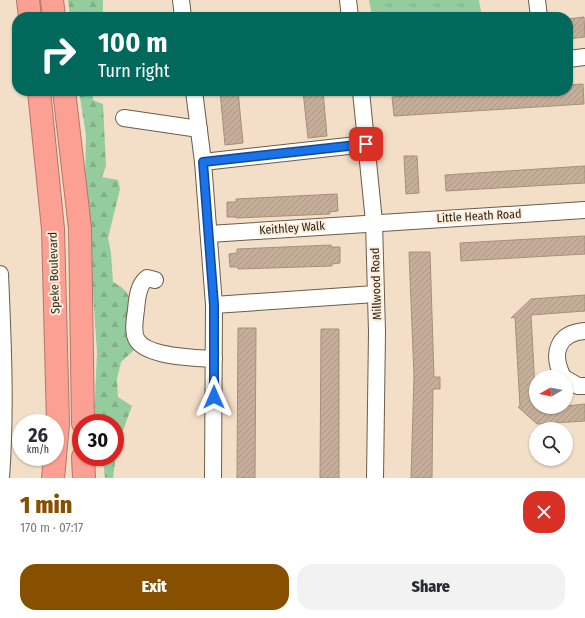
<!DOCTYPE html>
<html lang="en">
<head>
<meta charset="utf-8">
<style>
  body { margin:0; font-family:"Fira Sans Condensed",sans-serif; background:#f2f2f3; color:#2b2b33; height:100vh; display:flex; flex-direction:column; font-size:15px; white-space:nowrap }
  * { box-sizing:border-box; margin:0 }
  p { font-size:13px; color:#7c7c81 }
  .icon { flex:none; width:22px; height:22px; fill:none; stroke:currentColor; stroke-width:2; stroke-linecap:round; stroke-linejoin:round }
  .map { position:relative; height:478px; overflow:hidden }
  .sheet { display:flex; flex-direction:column; background:#fff; flex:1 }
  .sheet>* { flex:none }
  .top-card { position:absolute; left:12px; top:12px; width:561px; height:84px; border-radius:16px; box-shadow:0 1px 3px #0004; background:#00695c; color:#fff; overflow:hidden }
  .needle { width:26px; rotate:261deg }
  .tools { position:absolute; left:529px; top:370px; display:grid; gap:8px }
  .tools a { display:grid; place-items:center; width:44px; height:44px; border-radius:50%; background:#fff; box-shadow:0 1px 3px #0004; font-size:20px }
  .speed { position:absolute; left:12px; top:414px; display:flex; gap:8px; font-size:20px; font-weight:700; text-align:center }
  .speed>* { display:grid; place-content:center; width:52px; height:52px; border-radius:50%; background:#fff; box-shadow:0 1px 3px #0004; line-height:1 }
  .speed small { font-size:10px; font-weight:400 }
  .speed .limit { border:6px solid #d22; background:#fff; color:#111 }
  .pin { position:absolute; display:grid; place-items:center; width:34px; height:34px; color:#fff; margin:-17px; border-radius:8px; box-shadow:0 2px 6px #0006 }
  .me { position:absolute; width:44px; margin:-22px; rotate:0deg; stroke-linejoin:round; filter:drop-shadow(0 0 3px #0008) }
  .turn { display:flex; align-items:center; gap:14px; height:84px; padding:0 20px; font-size:18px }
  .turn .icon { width:52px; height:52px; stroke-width:2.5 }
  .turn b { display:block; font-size:28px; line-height:34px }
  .round { display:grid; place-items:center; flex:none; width:42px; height:42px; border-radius:16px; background:#f2f2f3 }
  .summary { display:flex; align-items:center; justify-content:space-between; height:68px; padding:0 20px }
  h1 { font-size:24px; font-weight:800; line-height:30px; color:#865000 }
  .primary-button { display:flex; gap:8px; margin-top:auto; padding:8px 20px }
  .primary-button a { flex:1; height:46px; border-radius:16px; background:#865000; color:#fff; font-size:16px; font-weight:800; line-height:46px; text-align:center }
  .primary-button a+a { background:#f2f2f3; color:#2b2b33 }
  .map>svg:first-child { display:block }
  .grass { fill:url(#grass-tufts) }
  .forest { fill:url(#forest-firs) }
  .building { fill:url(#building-hatch); stroke:#a58f7b }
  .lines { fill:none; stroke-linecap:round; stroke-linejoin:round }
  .minor-casing { stroke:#6d5c47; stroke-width:18 }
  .highway-casing { stroke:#b4756a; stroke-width:24 }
  .minor { stroke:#fff; stroke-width:16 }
  .highway { stroke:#fda094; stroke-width:22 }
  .route-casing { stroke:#114b97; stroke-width:10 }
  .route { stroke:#1a73e8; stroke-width:7 }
  .labels { text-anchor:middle; stroke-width:4; stroke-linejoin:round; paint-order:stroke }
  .street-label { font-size:12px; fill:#2d261d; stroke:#fdedd9 }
</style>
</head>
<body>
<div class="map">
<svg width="585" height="478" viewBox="0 0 585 478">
  <defs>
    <pattern id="grass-tufts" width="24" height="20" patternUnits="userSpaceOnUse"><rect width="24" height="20" fill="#94cc9e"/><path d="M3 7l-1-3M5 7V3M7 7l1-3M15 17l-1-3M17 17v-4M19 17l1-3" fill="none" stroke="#80af88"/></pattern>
    <pattern id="forest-firs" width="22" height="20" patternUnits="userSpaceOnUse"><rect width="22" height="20" fill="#94cc9e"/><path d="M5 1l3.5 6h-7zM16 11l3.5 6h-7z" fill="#80af88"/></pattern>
    <pattern id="building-hatch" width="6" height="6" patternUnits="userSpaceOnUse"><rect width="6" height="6" fill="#c6af9a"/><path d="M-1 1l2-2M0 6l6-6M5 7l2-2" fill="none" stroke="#aa9684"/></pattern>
  </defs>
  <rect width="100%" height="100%" fill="#f3dfc7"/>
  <polygon class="grass" points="369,0 479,0 482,17 372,17"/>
  <g class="forest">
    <polygon points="68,0 103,0 103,17 70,17"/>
    <path d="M79 91H93V100L103 104 106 166 102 177 118 180 120 189 108 238 111 253 113 282C146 298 122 324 134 350L121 362 117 379 118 397 132 406 117 447 113 478H105L104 467 100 465 99 457H115V423H94V421L97 352 85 178 86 135Z"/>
  </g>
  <g class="building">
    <polygon points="584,17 585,37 568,39 568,19"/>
    <polygon points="583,84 584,104 394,116 392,97 485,91 568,91 568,85"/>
    <polygon points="220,91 238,91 243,143 225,145"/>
    <polygon points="303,91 323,91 327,136 308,138"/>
    <polygon points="404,156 417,156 419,193 406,194"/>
    <polygon points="585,166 585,183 446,191 445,175"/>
    <polygon points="337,194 338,211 329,212 330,214 236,218 236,217 227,217 227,202 236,202 236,199"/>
    <polygon points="585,236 585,254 461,261 460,243"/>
    <polygon points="331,245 331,247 340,247 340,263 332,264 332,266 238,269 238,267 230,267 229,254 237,253 237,249"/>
    <polygon points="409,252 430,252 434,377 440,377 440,389 433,389 432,478 411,478 414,376"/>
    <polygon points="585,295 585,311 531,315 536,407 566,407 566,406 585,404 585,421 537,424 518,407 520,407 515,317 511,318 531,299"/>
    <polygon points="238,328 256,328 255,478 237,478"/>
    <polygon points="321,329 339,329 339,478 320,478"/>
  </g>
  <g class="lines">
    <g class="minor-casing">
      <g id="minor">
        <polyline points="181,0 183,17"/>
        <polyline points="348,0 350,17"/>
        <polyline points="537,0 539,17"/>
        <polyline points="568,59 585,57"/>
        <polyline points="194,91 203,162 214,305 213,478"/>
        <polyline points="361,91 374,222 377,332 375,478"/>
        <polyline points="124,118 199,129"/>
        <polyline points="203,162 366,144"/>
        <polyline points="209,234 585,210"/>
        <path d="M0 274C3 343 6 410 1 478"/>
        <path d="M155 280 147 278C138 285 137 299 136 310 135 318 132 332 137 340 147 357 196 358 214 359"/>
        <polyline points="214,305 375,294"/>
        <path d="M563 377C551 354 557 333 585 331"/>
        <polyline points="566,379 578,386 585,386"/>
      </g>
    </g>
    <g class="highway-casing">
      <g id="highway">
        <polyline points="28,0 30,17"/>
        <polyline points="52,0 54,17"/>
        <polyline points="39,91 53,229 58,424 55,456"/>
        <polyline points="64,91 80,228 83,423"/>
        <polyline points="83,457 84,478"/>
        <polyline points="53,478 55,457"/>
      </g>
    </g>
    <use href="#minor" class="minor"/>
    <use href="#highway" class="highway"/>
  </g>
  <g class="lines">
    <g class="route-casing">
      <polyline id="route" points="214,397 214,305 203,162 366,144"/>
    </g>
    <use href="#route" class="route"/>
  </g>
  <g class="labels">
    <g class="street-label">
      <text transform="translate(479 216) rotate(-3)" y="4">Little Heath Road</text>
      <text transform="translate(292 228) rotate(-4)" y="4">Keithley Walk</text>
      <text transform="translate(54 273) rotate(-92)" y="4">Speke Boulevard</text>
      <text transform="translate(376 284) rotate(-92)" y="4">Millwood Road</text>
    </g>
  </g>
</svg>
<div class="tools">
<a><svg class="needle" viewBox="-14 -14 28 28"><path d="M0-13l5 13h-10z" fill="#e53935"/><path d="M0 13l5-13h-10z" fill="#7c7c81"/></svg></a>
<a><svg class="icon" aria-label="search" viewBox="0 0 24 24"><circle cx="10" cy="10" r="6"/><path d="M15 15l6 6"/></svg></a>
</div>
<div class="speed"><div>26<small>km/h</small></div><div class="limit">30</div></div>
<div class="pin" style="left:366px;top:144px;background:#d93025"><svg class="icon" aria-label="arrive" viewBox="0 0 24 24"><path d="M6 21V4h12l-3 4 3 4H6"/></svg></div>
<svg class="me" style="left:214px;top:397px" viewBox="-20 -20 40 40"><path d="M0-17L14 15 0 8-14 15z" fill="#1a73e8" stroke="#fff" stroke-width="4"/></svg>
<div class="top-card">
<div class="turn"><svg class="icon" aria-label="right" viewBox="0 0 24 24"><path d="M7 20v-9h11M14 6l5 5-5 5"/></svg><div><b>100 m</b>Turn right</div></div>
</div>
</div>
<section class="sheet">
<div class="summary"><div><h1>1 min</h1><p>170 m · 07:17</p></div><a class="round" style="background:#d93025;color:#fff"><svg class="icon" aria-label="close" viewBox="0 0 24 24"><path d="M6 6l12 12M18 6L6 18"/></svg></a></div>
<div class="primary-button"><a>Exit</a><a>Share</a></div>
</section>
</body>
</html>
